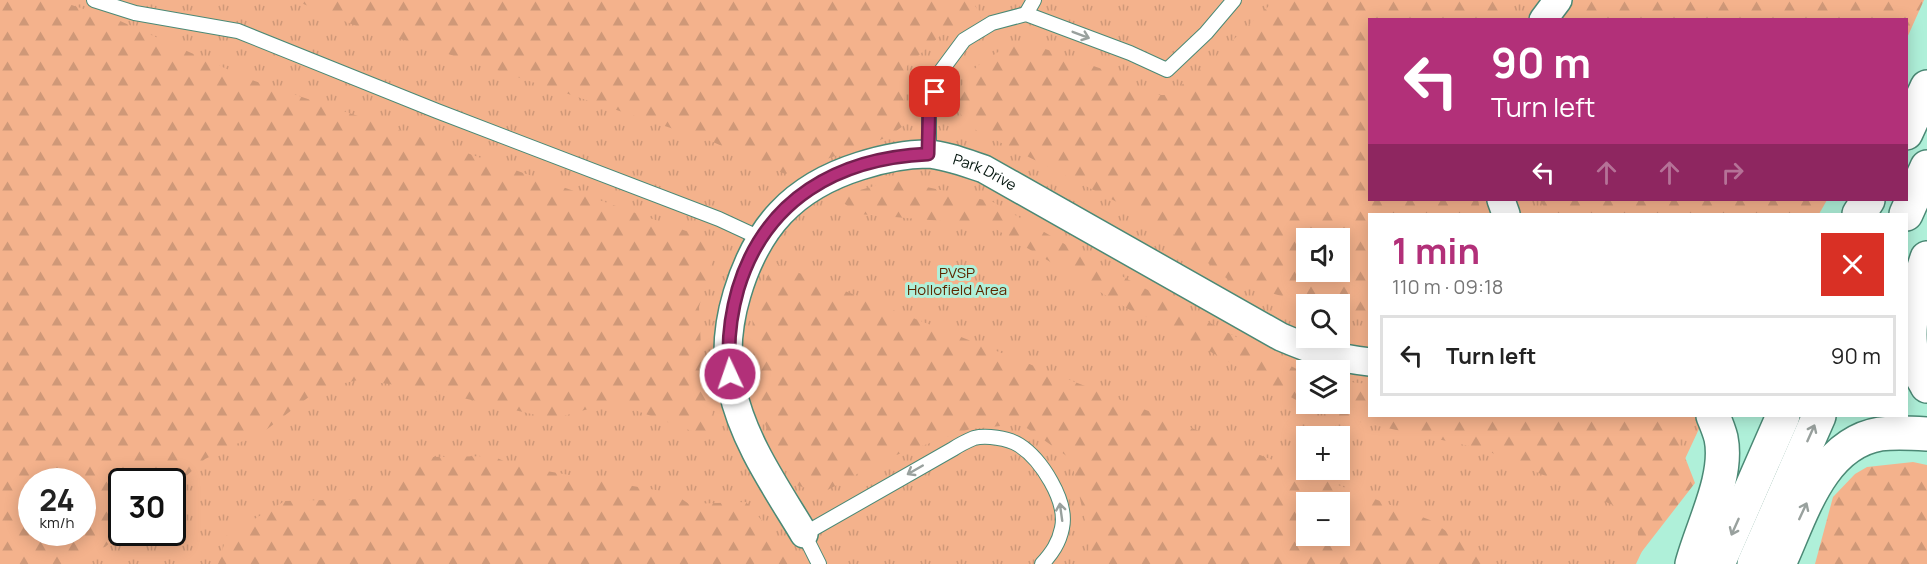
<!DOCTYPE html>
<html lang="en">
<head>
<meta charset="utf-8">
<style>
  body { margin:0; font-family:Manrope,sans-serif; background:#f2f2f2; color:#222; height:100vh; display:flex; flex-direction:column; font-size:22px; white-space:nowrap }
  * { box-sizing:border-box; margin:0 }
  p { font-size:20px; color:#767676 }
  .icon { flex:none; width:33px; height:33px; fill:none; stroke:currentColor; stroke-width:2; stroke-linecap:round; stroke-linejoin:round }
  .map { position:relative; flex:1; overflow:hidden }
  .side { position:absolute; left:1368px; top:213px; width:540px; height:204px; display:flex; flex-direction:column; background:#fff; border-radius:0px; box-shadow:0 3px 15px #0003 }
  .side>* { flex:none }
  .guide { position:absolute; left:1368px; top:18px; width:540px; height:183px; border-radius:0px; box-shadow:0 3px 15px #0003; background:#b23079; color:#fff; overflow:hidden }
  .controls { position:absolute; left:1296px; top:228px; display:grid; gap:12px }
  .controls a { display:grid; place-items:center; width:54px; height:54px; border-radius:0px; background:#fff; box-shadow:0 3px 15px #0003; font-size:30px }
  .speed { position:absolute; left:18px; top:468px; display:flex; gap:12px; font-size:30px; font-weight:700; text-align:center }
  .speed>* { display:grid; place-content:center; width:78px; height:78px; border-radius:50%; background:#fff; box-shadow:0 3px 15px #0003; line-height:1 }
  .speed small { font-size:15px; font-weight:400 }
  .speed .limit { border:3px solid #111; border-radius:9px; background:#fff; color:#111 }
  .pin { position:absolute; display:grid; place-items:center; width:51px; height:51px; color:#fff; margin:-26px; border-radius:12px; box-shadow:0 3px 9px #0006 }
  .me { position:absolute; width:66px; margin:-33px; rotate:357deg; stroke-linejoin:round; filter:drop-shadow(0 0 4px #0008) }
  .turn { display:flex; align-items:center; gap:21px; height:126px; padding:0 24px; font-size:27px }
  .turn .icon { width:78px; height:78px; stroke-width:2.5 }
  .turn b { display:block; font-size:42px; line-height:51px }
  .lanes { display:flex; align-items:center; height:57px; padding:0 24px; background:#0003; justify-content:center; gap:30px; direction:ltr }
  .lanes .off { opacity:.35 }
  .round { display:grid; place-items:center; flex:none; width:63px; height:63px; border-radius:0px; background:#f2f2f2 }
  .overview { display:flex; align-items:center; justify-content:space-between; height:102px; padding:0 24px }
  h1 { font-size:36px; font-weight:700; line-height:45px; color:#b23079 }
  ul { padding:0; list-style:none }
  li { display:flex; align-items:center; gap:18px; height:81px; margin:0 12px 9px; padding:0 12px; border:3px solid #e0e0e0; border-radius:0px }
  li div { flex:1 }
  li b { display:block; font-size:22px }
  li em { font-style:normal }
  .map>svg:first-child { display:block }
  .grass { fill:url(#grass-tufts); fill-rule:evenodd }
  .forest { fill:url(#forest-firs); fill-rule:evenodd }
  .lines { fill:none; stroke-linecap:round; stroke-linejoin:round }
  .service-casing { stroke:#4b8975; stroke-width:16 }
  .minor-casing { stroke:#4b8975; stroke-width:30 }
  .primary-casing { stroke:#4b8975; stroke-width:36 }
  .service { stroke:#fff; stroke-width:14 }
  .minor { stroke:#fff; stroke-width:27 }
  .primary { stroke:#fff; stroke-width:33 }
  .oneway { stroke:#99a19e }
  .route-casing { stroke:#741f4f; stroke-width:15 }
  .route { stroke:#b23079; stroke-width:10 }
  .labels { text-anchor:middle; stroke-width:6; stroke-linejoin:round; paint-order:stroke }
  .street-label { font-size:15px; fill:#00130c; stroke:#aff0d9 }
  .park-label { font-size:15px; fill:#5c2700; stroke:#aff0d9 }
</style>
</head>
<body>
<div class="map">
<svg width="1927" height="564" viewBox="0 0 1927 564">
  <defs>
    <pattern id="grass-tufts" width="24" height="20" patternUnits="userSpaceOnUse" patternTransform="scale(1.5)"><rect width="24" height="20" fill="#f4b28c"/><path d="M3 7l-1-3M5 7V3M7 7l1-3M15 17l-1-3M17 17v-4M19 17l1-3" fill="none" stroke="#cf9878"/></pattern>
    <pattern id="forest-firs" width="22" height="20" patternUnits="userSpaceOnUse" patternTransform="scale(1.5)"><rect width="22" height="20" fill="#f4b28c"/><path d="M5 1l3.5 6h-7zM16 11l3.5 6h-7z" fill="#cf9878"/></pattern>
  </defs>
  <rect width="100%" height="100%" fill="#aff0d9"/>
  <path class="grass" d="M0 0H1914L1904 20H1370V200H1813L1805 214H1370V416H1705L1636 564H0ZM1306 238H1340V272H1306ZM1306 304H1340V338H1306ZM1306 370H1340V404H1306ZM1306 436H1340V470H1306ZM32 482H82V532H32ZM122 482H172V532H122ZM1306 502H1340V536H1306Z"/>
  <g class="forest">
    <path d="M0 0H56L118 20 249 79 467 153 717 242 699 307 702 368 717 432 697 433 613 402 553 419 420 388 358 380 319 389 266 430 205 459 173 488 172 482H122V532L105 547 84 551 66 564H0ZM32 482H82V532H32Z"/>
    <polygon points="294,0 971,0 982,16 969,26 940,36 907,66 903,126 888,137 785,174 713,142 424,46 356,26"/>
    <path d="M1272 0H1517L1505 19 1370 20V200H1478L1481 214H1370L1369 322 1340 313V304H1310L1231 282 1162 225 968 126 953 101 968 75 981 63 1006 47 1020 43 1034 45 1102 69 1155 95H1170L1217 55 1270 5ZM1340 238V272H1306V238Z"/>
    <polygon points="1589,0 1924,0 1907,38 1906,20 1575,19"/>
    <polygon points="896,180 993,202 1097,263 1306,374 1306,404 1340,404 1340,381 1369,384 1370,416 1669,416 1695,483 1640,554 1636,515 1483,449 1319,413 1156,321 1130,310 989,225 859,214 835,197"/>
    <polygon points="1540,200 1827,200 1819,214 1548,214"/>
    <path d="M774 263 1280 463 1430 520 1494 564H1088L1089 538 1071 459 1021 424 970 429 885 459 822 493 796 485 775 452 755 395 752 309ZM1306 502H1340V536H1306Z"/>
    <polygon points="493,456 512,465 673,493 689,504 746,502 781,543 793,564 218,564 227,535 285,501 364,499 428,457"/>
    <polygon points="1913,462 1927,465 1927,564 1815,564 1833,497 1855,474 1867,467"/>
  </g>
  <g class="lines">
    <g class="service-casing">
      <g id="service">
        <polyline points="94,0 135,13 238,31 437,111 719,219 760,238"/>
        <polyline points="1026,14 1034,0"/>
        <polyline points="929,154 929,112 941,71 964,40 992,23 1026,14 1130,53 1167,70 1206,33 1234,0"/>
        <path d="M819 564 804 534 953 449C959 445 967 441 974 438 986 435 1008 438 1019 445 1041 459 1068 501 1062 528 1059 543 1052 553 1042 564"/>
      </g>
    </g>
    <g class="minor-casing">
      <g id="minor">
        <polyline points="1543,20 1558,0"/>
        <polyline points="1501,200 1506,214"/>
        <path id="s1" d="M804 534C777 489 743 441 732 388 725 357 728 324 737 294 757 227 793 187 860 166 882 159 904 154 927 154 946 155 966 163 984 169L1281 337C1314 351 1334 358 1370 362"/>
      </g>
    </g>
    <g class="primary-casing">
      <g id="primary">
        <polyline points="1906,133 1927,87"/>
        <polyline points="1859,214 1868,200"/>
        <polyline points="1906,214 1927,167"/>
        <path d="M1927 258C1917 289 1903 329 1914 361 1916 369 1923 378 1927 386"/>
        <path d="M1692 564C1702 526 1729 477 1721 438 1719 430 1716 423 1713 416"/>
        <polyline points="1718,564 1783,416"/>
        <polyline points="1754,564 1819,416"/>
        <path d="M1779 564C1801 517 1820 444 1880 434 1895 432 1912 433 1927 434"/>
      </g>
    </g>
    <use href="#service" class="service"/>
    <use href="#minor" class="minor"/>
    <use href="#primary" class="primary"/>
  </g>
  <defs><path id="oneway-shaft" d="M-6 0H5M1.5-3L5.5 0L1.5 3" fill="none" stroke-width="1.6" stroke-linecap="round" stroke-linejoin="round" transform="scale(1.5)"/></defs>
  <g class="oneway">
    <use href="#oneway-shaft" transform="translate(1081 35) rotate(21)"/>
    <use href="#oneway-shaft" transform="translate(1811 433) rotate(-66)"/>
    <use href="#oneway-shaft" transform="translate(915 470) rotate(150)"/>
    <use href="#oneway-shaft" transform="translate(1803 511) rotate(-65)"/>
    <use href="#oneway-shaft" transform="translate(1061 512) rotate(-98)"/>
    <use href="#oneway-shaft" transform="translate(1735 527) rotate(114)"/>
  </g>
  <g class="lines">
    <g class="route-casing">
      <path id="route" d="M730 374C727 344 730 317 738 289 765 199 838 158 928 154L929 112 935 92"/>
    </g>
    <use href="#route" class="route"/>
  </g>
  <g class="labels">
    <g class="street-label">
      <text dy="5" stroke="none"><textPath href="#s1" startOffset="574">Park Drive</textPath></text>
    </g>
    <g class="park-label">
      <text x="957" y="278">PVSP<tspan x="957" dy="17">Hollofield Area</tspan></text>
    </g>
  </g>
</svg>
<div class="controls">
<a><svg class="icon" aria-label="sound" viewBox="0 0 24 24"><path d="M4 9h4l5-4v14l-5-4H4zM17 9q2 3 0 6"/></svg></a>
<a><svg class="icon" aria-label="search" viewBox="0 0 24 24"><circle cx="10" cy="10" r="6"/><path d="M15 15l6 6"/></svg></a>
<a><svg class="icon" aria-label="layers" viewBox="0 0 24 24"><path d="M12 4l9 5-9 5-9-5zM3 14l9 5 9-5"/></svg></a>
<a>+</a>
<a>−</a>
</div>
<div class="speed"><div>24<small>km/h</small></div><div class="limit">30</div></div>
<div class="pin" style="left:935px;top:92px;background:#d93025"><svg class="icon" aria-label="arrive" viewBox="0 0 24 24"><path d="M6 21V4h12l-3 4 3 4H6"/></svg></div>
<svg class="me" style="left:730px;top:374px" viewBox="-20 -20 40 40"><circle r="17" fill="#b23079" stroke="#fff" stroke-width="3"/><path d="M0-11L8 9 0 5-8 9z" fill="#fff"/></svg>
<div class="guide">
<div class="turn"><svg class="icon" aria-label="left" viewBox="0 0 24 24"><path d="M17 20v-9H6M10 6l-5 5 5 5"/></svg><div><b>90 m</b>Turn left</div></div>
<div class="lanes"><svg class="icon" aria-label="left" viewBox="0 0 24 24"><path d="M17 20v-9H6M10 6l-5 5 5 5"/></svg><svg class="icon off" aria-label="ahead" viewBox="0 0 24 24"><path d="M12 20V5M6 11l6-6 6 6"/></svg><svg class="icon off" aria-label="ahead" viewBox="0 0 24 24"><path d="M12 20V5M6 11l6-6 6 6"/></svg><svg class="icon off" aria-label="right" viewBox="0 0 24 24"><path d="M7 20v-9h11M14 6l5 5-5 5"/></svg></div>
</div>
<section class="side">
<div class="overview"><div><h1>1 min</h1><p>110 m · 09:18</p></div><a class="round" style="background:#d93025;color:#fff"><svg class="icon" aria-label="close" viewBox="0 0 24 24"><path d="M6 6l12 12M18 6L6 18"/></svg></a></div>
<ul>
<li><svg class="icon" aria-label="left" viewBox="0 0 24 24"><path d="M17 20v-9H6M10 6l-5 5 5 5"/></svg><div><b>Turn left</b></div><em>90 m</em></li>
</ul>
</section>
</div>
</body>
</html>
